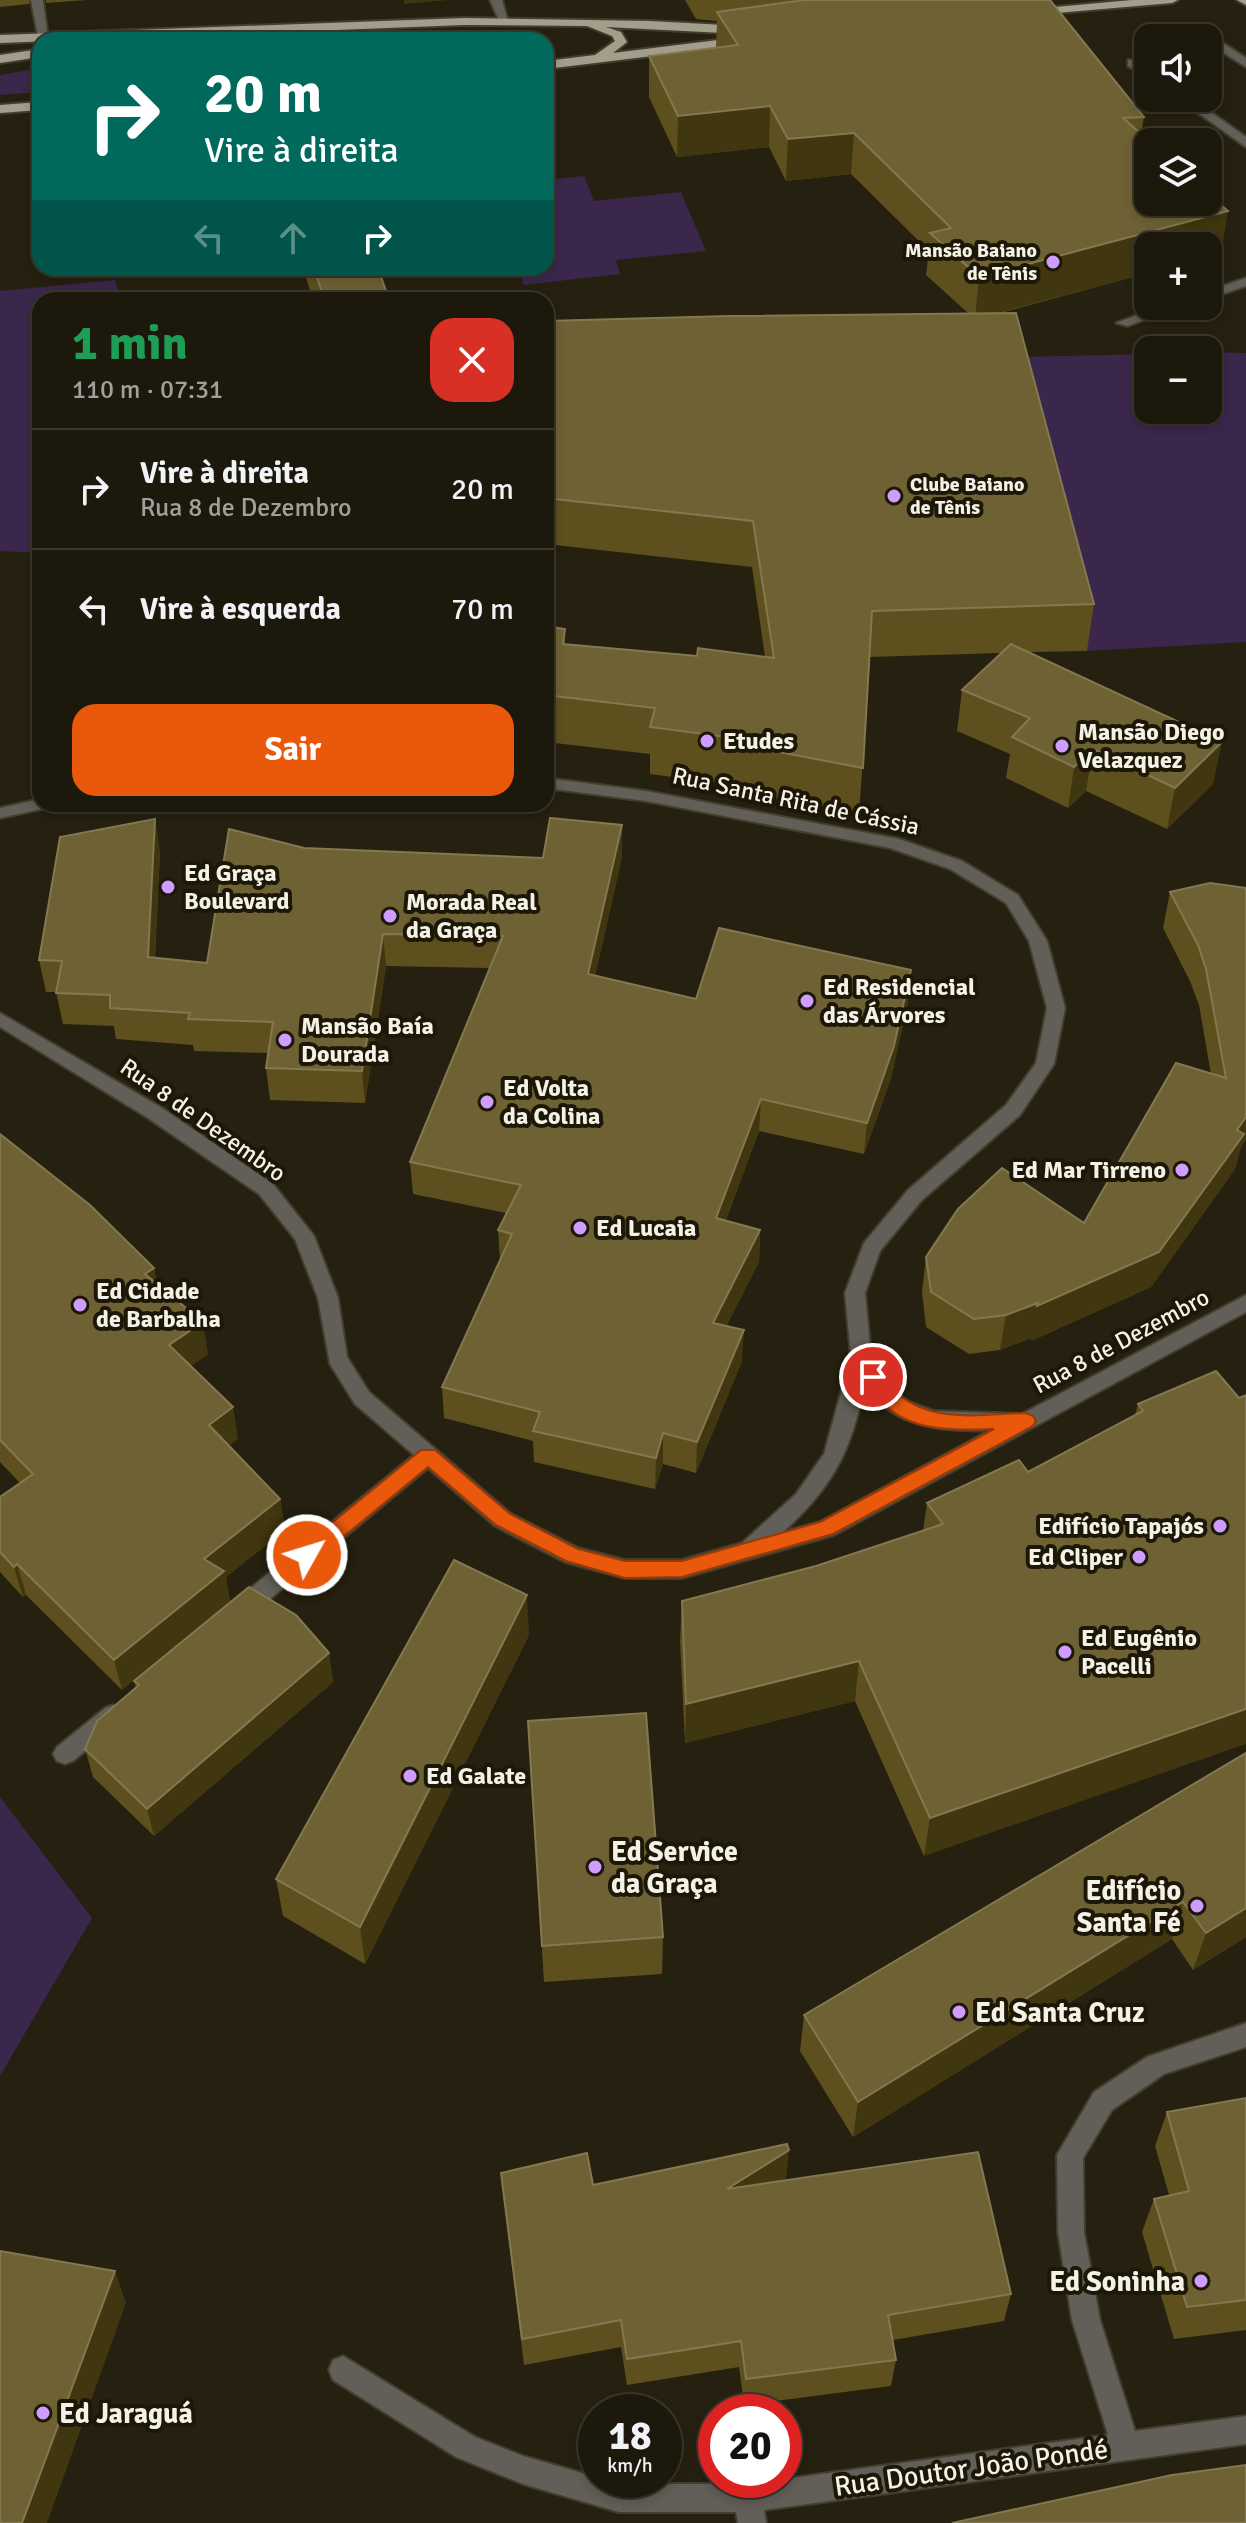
<!DOCTYPE html>
<html lang="pt">
<head>
<meta charset="utf-8">
<style>
  body { margin:0; font-family:Signika,sans-serif; background:#252114; color:#f1f3f6; height:100vh; display:flex; flex-direction:column; font-size:30px; white-space:nowrap }
  * { box-sizing:border-box; margin:0 }
  p { font-size:26px; color:#a0a09d }
  .icon { flex:none; width:44px; height:44px; fill:none; stroke:currentColor; stroke-width:2; stroke-linecap:round; stroke-linejoin:round }
  .map { position:relative; flex:1; overflow:hidden }
  .side { position:absolute; left:32px; top:292px; width:522px; height:520px; display:flex; flex-direction:column; background:#1c180b; border-radius:24px; box-shadow:0 4px 12px #0003,0 0 0 2px #3a372c }
  .side>* { flex:none }
  .top-card { position:absolute; left:32px; top:32px; width:522px; height:244px; border-radius:24px; box-shadow:0 4px 12px #0003,0 0 0 2px #3a372c; background:#00695c; color:#fff; overflow:hidden }
  .controls { position:absolute; left:1134px; top:24px; display:grid; gap:16px }
  .controls a { display:grid; place-items:center; width:88px; height:88px; border-radius:16px; background:#1c180b; box-shadow:0 4px 12px #0003,0 0 0 2px #3a372c; font-size:40px }
  .speed { position:absolute; left:578px; top:2394px; display:flex; gap:16px; font-size:40px; font-weight:700; text-align:center }
  .speed>* { display:grid; place-content:center; width:104px; height:104px; border-radius:50%; background:#1c180b; box-shadow:0 4px 12px #0003,0 0 0 2px #3a372c; line-height:1 }
  .speed small { font-size:20px; font-weight:400 }
  .speed .limit { border:12px solid #d22; background:#fff; color:#111 }
  .pin { position:absolute; display:grid; place-items:center; width:68px; height:68px; color:#fff; margin:-34px; border:4px solid #fff; border-radius:50%; box-shadow:0 2px 8px #0007 }
  .me { position:absolute; width:88px; margin:-44px; rotate:51deg; stroke-linejoin:round; filter:drop-shadow(0 0 6px #0008) }
  .turn { display:flex; align-items:center; gap:28px; height:168px; padding:0 40px; font-size:36px }
  .turn .icon { width:104px; height:104px; stroke-width:2.5 }
  .turn b { display:block; font-size:56px; line-height:68px }
  .lanes { display:flex; align-items:center; height:76px; padding:0 40px; background:#0003; justify-content:center; gap:40px; direction:ltr }
  .lanes .off { opacity:.35 }
  .round { display:grid; place-items:center; flex:none; width:84px; height:84px; border-radius:24px; background:#252114 }
  .head { display:flex; align-items:center; justify-content:space-between; height:136px; padding:0 40px }
  h1 { font-size:48px; font-weight:800; line-height:60px; color:#1e9e55 }
  .button { display:flex; gap:16px; margin-top:auto; padding:16px 40px }
  .button a { flex:1; height:92px; border-radius:24px; background:#ea580c; color:#fff; font-size:32px; font-weight:800; line-height:92px; text-align:center }
  ul { padding:0; list-style:none }
  li { display:flex; align-items:center; gap:24px; height:120px; padding:0 40px; border-top:2px solid #3a372c }
  li div { flex:1 }
  li b { display:block; font-size:30px }
  li em { font-style:normal }
  .map>svg:first-child { display:block }
  .green { fill:#3a274b }
  .lines { fill:none; stroke-linecap:round; stroke-linejoin:round }
  .minor-casing { stroke:#423d2d; stroke-width:4 }
  .major-casing { stroke:#423d2d; stroke-width:4 }
  .minor { fill:#615f57; fill-rule:evenodd }
  .major { fill:#a39e8c; fill-rule:evenodd }
  .wall { fill:#5d501e }
  .shaded-wall { fill:#40360f }
  .building { fill:#6e6134; stroke:#837850; stroke-width:2 }
  .route { fill:#ea580c; stroke:#983908; stroke-width:2 }
  .poi-dot { fill:#cf9dff; stroke:#1c1707; stroke-width:3 }
  .labels { text-anchor:middle; stroke-width:8; stroke-linejoin:round; paint-order:stroke }
  .far-poi-label { font-size:20px; font-weight:bold; fill:#f4f1e6; stroke:#1c1707; text-anchor:end }
  .poi-label { font-size:24px; font-weight:bold; fill:#f4f1e6; stroke:#1c1707; text-anchor:start }
  .street-label { font-size:24px; fill:#f4f1e6; stroke:#1c1707 }
  .near-poi-label { font-size:28px; font-weight:bold; fill:#f4f1e6; stroke:#1c1707; text-anchor:start }
  .near-street-label { font-size:28px; fill:#f4f1e6; stroke:#1c1707 }
</style>
</head>
<body>
<div class="map">
<svg width="1246" height="2523" viewBox="0 0 1246 2523">
  <rect width="100%" height="100%" fill="#25200f"/>
  <g class="green">
    <polygon points="359,31 388,35 391,40 216,40"/>
    <polygon points="40,68 40,92 0,95 0,75"/>
    <polygon points="584,176 594,201 681,192 706,251 616,260 620,274 524,285 518,268 546,268 546,180"/>
    <polygon points="115,280 120,300 40,300 40,553 0,551 0,291"/>
    <polygon points="1208,352 1246,353 1246,642 1087,651 1011,357 1148,354 1148,410 1208,410"/>
    <polygon points="0,1797 92,1918 0,2076"/>
  </g>
  <g class="lines">
    <g class="minor-casing">
      <g id="minor">
        <polygon points="31,0 43,0 48,39 38,37"/>
        <polygon points="490,0 502,0 509,25 501,25"/>
        <polygon points="1215,38 1246,58 1246,67 1213,46 1208,48 1208,40"/>
        <polygon points="1128,60 1136,60 1148,69 1148,78 1128,66"/>
        <polygon points="1177,98 1191,98 1246,137 1246,147"/>
        <polygon points="1246,278 1246,286 1208,299 1208,291"/>
        <polygon points="1161,306 1181,306 1128,326 1116,323"/>
        <path d="M546 778 646 791 899 839 962 861 1018 895 1047 941 1065 1008 1054 1064 1020 1115 922 1200 880 1251 865 1293 871 1356 894 1392 909 1402 934 1411 1022 1414 1246 1295V1312L834 1535 682 1578H625L565 1562 495 1526 428 1468 247 1618 239 1620 231 1618 228 1611 231 1604 414 1455 355 1404 330 1364 318 1298 295 1239 259 1194 148 1118 0 1027V1013L162 1108 273 1184 314 1236 338 1298 347 1357 369 1392 511 1514 578 1548 625 1560H682L742 1543 796 1494 824 1454 851 1356 845 1293 864 1243 908 1190 1006 1105 1036 1063 1047 1008 1029 941 1006 903 950 869 890 848 646 801 546 788ZM865 1384C890 1428 946 1432 991 1430L820 1522 783 1532C834 1486 851 1451 865 1384Z"/>
        <polygon points="40,799 40,804 48,804 46,808 0,818 0,808"/>
        <polygon points="113,1705 121,1708 125,1715 121,1722 73,1761 65,1764 57,1761 53,1754 57,1747 105,1708"/>
        <polygon points="1246,2023 1246,2047 1164,2074 1112,2110 1083,2158 1084,2232 1100,2320 1135,2431 1246,2416 1246,2444 764,2510 766,2523 738,2523 736,2512 619,2512 523,2484 456,2457 333,2380 329,2370 333,2360 343,2356 475,2437 523,2456 596,2477 596,2480 619,2484 748,2484 1108,2435 1072,2320 1058,2232 1057,2155 1094,2092 1147,2057"/>
      </g>
    </g>
    <g class="major-casing">
      <g id="major">
        <polygon points="1132,0 1178,0 1172,3 1033,15 1027,12 1033,9"/>
        <polygon points="1237,0 1246,0 1246,5"/>
        <polygon points="464,18 650,21 743,26 749,30 743,34 606,27 621,32 627,42 613,53 742,37 748,41 742,45 546,69 546,61 595,55 615,41 612,36 587,26 464,25 0,43 0,35"/>
        <polygon points="40,49 40,57 0,63 0,55"/>
        <polygon points="40,102 40,110 0,113 0,105"/>
      </g>
    </g>
    <use href="#minor" class="minor"/>
    <use href="#major" class="major"/>
  </g>
  <g class="wall">
    <polygon points="0,0 30,0 29,4 0,7"/>
    <polygon points="46,0 87,0 46,3"/>
    <polygon points="685,0 1050,0 1144,117 1141,134 1221,254 1208,257 1208,246 1148,246 1148,273 1000,313 1094,604 1087,651 1030,652 1213,784 1167,829 1086,791 1068,808 1006,778 1010,754 957,731 962,690 1001,653 870,657 859,815 745,792 746,787 650,774 650,754 546,742 546,626 565,629 565,644 697,656 765,657 752,567 546,544 546,321 968,313 926,275 929,251 851,174 786,181 769,147 677,157 649,97 649,56 716,48 717,21 696,19"/>
    <polygon points="303,268 378,268 386,300 313,300"/>
    <polygon points="304,848 543,858 622,857 595,976 696,999 908,1002 891,1078 864,1154 759,1131 726,1220 760,1230 759,1262 726,1326 742,1361 696,1473 663,1464 655,1489 534,1462 533,1441 444,1418 442,1387 500,1261 498,1230 506,1213 413,1194 410,1162 490,968 386,966 365,1103 270,1100 266,1068 268,1053 194,1051 193,1045 116,1039 114,1026 63,1024 56,992 46,992 39,960 160,851 155,958 207,963"/>
    <polygon points="1246,888 1246,1139 1241,1147 1235,1169 1151,1287 1031,1341 1031,1338 1000,1350 969,1354 926,1327 922,1292 926,1257 1084,1223 1211,1074 1199,1005 1190,981 1163,928 1170,892"/>
    <polygon points="0,1134 154,1268 157,1284 208,1354 191,1366 238,1439 229,1445 280,1499 285,1530 226,1577 230,1601 122,1690 26,1595 23,1597 0,1572 0,1497 20,1483 0,1462"/>
    <polygon points="1216,1371 924,1856 855,1701 685,1743 680,1641 682,1601 816,1566 923,1531 927,1503 1028,1472 1135,1415 1138,1404"/>
    <polygon points="529,1635 365,1964 283,1916 276,1879"/>
    <polygon points="329,1653 333,1682 154,1836 93,1777 85,1749 136,1688 134,1681"/>
    <polygon points="528,1721 663,1937 662,1974 544,1982"/>
    <polygon points="1246,1753 1246,1937 1193,1970 1172,1939 853,2137 800,2051 804,2015"/>
    <polygon points="1246,2098 1246,2330 1174,2339 1142,2232 1154,2199 1169,2195 1155,2146 1167,2112"/>
    <polygon points="501,2173 593,2185 786,2179 784,2180 1011,2294 1004,2321 893,2340 896,2360 891,2386 744,2405 739,2367 627,2385 621,2347 524,2365 504,2201"/>
  </g>
  <g class="shaded-wall">
    <polygon points="404,0 448,0 404,4"/>
    <polygon points="770,106 769,147 677,157 678,116"/>
    <polygon points="854,133 851,174 786,181 788,139"/>
    <polygon points="1228,211 1221,254 1208,257 1208,246 1148,246 1148,273 975,319 979,277"/>
    <polygon points="131,268 159,268 132,271"/>
    <polygon points="386,291 386,300 324,300 324,299"/>
    <polygon points="1222,742 1213,784 1167,829 1175,788"/>
    <polygon points="1093,749 1086,791 1068,808 1074,767"/>
    <polygon points="155,819 160,851 153,989 148,957"/>
    <polygon points="622,825 622,857 588,1006 588,974"/>
    <polygon points="383,934 386,966 365,1103 362,1071"/>
    <polygon points="911,970 908,1002 891,1078 864,1154 867,1123"/>
    <polygon points="761,1099 759,1131 715,1249 716,1218"/>
    <polygon points="1246,1117 1246,1139 1241,1147 1235,1169 1151,1287 1031,1341 1031,1338 1000,1350 1006,1315 1237,1130"/>
    <polygon points="760,1230 759,1262 712,1355 713,1323"/>
    <polygon points="154,1268 160,1299 145,1274"/>
    <polygon points="203,1322 208,1354 176,1377 169,1345"/>
    <polygon points="744,1330 742,1361 696,1473 697,1442"/>
    <polygon points="233,1407 238,1439 215,1456 209,1425"/>
    <polygon points="663,1433 663,1464 655,1489 656,1458"/>
    <polygon points="280,1499 285,1530 226,1577 230,1601 122,1690 114,1660 204,1559"/>
    <polygon points="17,1564 26,1595 23,1597 14,1567"/>
    <polygon points="527,1595 529,1635 365,1964 360,1927"/>
    <polygon points="329,1653 333,1682 154,1836 147,1809"/>
    <polygon points="859,1661 855,1701 685,1743 686,1704"/>
    <polygon points="1246,1709 1246,1744 924,1856 930,1818"/>
    <polygon points="1183,1902 1172,1939 853,2137 858,2102"/>
    <polygon points="1246,1908 1246,1937 1193,1970 1206,1933"/>
    <polygon points="789,2150 786,2179 725,2217 727,2189"/>
    <polygon points="115,2271 126,2303 47,2523 22,2523"/>
  </g>
  <g class="building">
    <polygon points="804,0 1050,0 1144,117 1123,118 1150,142 1148,142 1148,202 1208,202 1208,194 1228,211 979,277 930,233 951,228 854,133 788,139 770,106 678,116 649,56 738,45 717,12"/>
    <polygon points="314,268 378,268 386,291 324,299"/>
    <polygon points="1016,313 1094,604 872,611 863,768 747,746 750,740 650,727 655,708 546,695 546,626 565,629 563,644 697,656 698,648 774,658 753,521 546,498 546,321 729,316"/>
    <polygon points="1011,644 1222,742 1175,788 1093,749 1074,767 1012,737 1030,718 962,690"/>
    <polygon points="550,818 622,825 588,974 696,999 719,928 911,970 894,1046 867,1123 761,1099 716,1218 760,1230 713,1323 744,1330 697,1442 663,1433 656,1458 533,1431 540,1412 442,1387 512,1234 498,1230 521,1185 410,1162 503,936 383,934 362,1071 266,1068 273,1022 188,1019 190,1013 110,1008 110,995 56,993 62,961 39,960 60,837 155,819 148,957 207,963 229,829 304,848 543,858"/>
    <polygon points="1210,883 1246,888 1246,1117 1237,1130 1244,1134 1159,1252 1037,1306 1038,1303 1006,1315 974,1319 931,1292 926,1257 958,1209 1002,1168 1084,1223 1176,1063 1226,1078 1206,969 1198,945 1170,892"/>
    <polygon points="0,1134 90,1205 154,1268 145,1274 203,1322 169,1345 233,1407 209,1425 280,1499 204,1559 224,1571 114,1660 17,1564 14,1567 0,1552 0,1497 33,1474 0,1440"/>
    <polygon points="1216,1371 1239,1398 1246,1395 1246,1709 930,1818 859,1661 686,1704 682,1601 816,1566 943,1524 927,1503 1019,1460 1028,1472 1143,1411 1138,1404"/>
    <polygon points="454,1560 527,1595 360,1927 276,1879"/>
    <polygon points="249,1587 296,1615 329,1653 147,1809 85,1749 97,1721 139,1685 134,1681"/>
    <polygon points="646,1713 663,1937 542,1946 528,1721"/>
    <polygon points="1246,1753 1246,1908 1206,1933 1183,1902 858,2102 804,2015"/>
    <polygon points="1246,2098 1246,2300 1187,2307 1154,2199 1189,2191 1167,2112"/>
    <polygon points="787,2144 789,2150 727,2189 978,2152 1011,2294 888,2315 896,2360 746,2379 741,2341 627,2359 621,2320 522,2339 501,2173 587,2153 593,2185"/>
    <polygon points="0,2251 115,2271 22,2523 0,2523"/>
    <polygon points="1246,2465 1246,2523 952,2523 1172,2475"/>
  </g>
  <path class="route" d="M873 1369 879 1371C913 1427 969 1415 1026 1413L1033 1416 1036 1421 1033 1426 833 1534 682 1577 625 1578 566 1561 496 1525 428 1467 314 1561H300L297 1555 300 1549 421 1450H435L510 1514 578 1549 625 1561H682L820 1522 994 1429C938 1431 892 1431 863 1377Z"/>
  <g class="poi-dot">
    <circle cx="1053" cy="262" r="8"/>
    <circle cx="894" cy="496" r="8"/>
    <circle cx="707" cy="741" r="8"/>
    <circle cx="1062" cy="746" r="8"/>
    <circle cx="168" cy="887" r="8"/>
    <circle cx="390" cy="916" r="8"/>
    <circle cx="807" cy="1001" r="8"/>
    <circle cx="285" cy="1040" r="8"/>
    <circle cx="487" cy="1102" r="8"/>
    <circle cx="1182" cy="1170" r="8"/>
    <circle cx="580" cy="1228" r="8"/>
    <circle cx="80" cy="1305" r="8"/>
    <circle cx="1220" cy="1526" r="8"/>
    <circle cx="1139" cy="1557" r="8"/>
    <circle cx="1065" cy="1652" r="8"/>
    <circle cx="410" cy="1776" r="8"/>
    <circle cx="595" cy="1867" r="8"/>
    <circle cx="1197" cy="1906" r="8"/>
    <circle cx="959" cy="2012" r="8"/>
    <circle cx="1201" cy="2281" r="8"/>
    <circle cx="43" cy="2413" r="8"/>
  </g>
  <g class="labels">
    <g class="far-poi-label">
      <text x="1037" y="257">Mansão Baiano<tspan x="1037" dy="23">de Tênis</tspan></text>
      <text x="910" y="491" text-anchor="start">Clube Baiano<tspan x="910" dy="23">de Tênis</tspan></text>
    </g>
    <g class="poi-label">
      <text x="1078" y="740">Mansão Diego<tspan x="1078" dy="28">Velazquez</tspan></text>
      <text x="723" y="749">Etudes</text>
      <text x="184" y="881">Ed Graça<tspan x="184" dy="28">Boulevard</tspan></text>
      <text x="406" y="910">Morada Real<tspan x="406" dy="28">da Graça</tspan></text>
      <text x="823" y="995">Ed Residencial<tspan x="823" dy="28">das Árvores</tspan></text>
      <text x="301" y="1034">Mansão Baía<tspan x="301" dy="28">Dourada</tspan></text>
      <text x="503" y="1096">Ed Volta<tspan x="503" dy="28">da Colina</tspan></text>
      <text x="1166" y="1178" text-anchor="end">Ed Mar Tirreno</text>
      <text x="596" y="1236">Ed Lucaia</text>
      <text x="96" y="1299">Ed Cidade<tspan x="96" dy="28">de Barbalha</tspan></text>
      <text x="1204" y="1534" text-anchor="end">Edifício Tapajós</text>
      <text x="1123" y="1565" text-anchor="end">Ed Cliper</text>
      <text x="1081" y="1646">Ed Eugênio<tspan x="1081" dy="28">Pacelli</tspan></text>
      <text x="426" y="1784">Ed Galate</text>
    </g>
    <g class="street-label">
      <text transform="translate(796 801) rotate(12)" y="8">Rua Santa Rita de Cássia</text>
      <text transform="translate(203 1120) rotate(35)" y="8">Rua 8 de Dezembro</text>
      <text transform="translate(1121 1341) rotate(-28)" y="8">Rua 8 de Dezembro</text>
    </g>
    <g class="near-poi-label">
      <text x="611" y="1861">Ed Service<tspan x="611" dy="32">da Graça</tspan></text>
      <text x="1181" y="1900" text-anchor="end">Edifício<tspan x="1181" dy="32">Santa Fé</tspan></text>
      <text x="975" y="2022">Ed Santa Cruz</text>
      <text x="1185" y="2291" text-anchor="end">Ed Soninha</text>
      <text x="59" y="2423">Ed Jaraguá</text>
    </g>
    <g class="near-street-label">
      <text transform="translate(971 2467) rotate(-8)" y="10">Rua Doutor João Pondé</text>
    </g>
  </g>
</svg>
<div class="controls">
<a><svg class="icon" aria-label="sound" viewBox="0 0 24 24"><path d="M4 9h4l5-4v14l-5-4H4zM17 9q2 3 0 6"/></svg></a>
<a><svg class="icon" aria-label="layers" viewBox="0 0 24 24"><path d="M12 4l9 5-9 5-9-5zM3 14l9 5 9-5"/></svg></a>
<a>+</a>
<a>−</a>
</div>
<div class="speed"><div>18<small>km/h</small></div><div class="limit">20</div></div>
<div class="pin" style="left:873px;top:1377px;background:#d93025"><svg class="icon" aria-label="arrive" viewBox="0 0 24 24"><path d="M6 21V4h12l-3 4 3 4H6"/></svg></div>
<svg class="me" style="left:307px;top:1555px" viewBox="-20 -20 40 40"><circle r="17" fill="#ea580c" stroke="#fff" stroke-width="3"/><path d="M0-11L8 9 0 5-8 9z" fill="#fff"/></svg>
<div class="top-card">
<div class="turn"><svg class="icon" aria-label="right" viewBox="0 0 24 24"><path d="M7 20v-9h11M14 6l5 5-5 5"/></svg><div><b>20 m</b>Vire à direita</div></div>
<div class="lanes"><svg class="icon off" aria-label="left" viewBox="0 0 24 24"><path d="M17 20v-9H6M10 6l-5 5 5 5"/></svg><svg class="icon off" aria-label="ahead" viewBox="0 0 24 24"><path d="M12 20V5M6 11l6-6 6 6"/></svg><svg class="icon" aria-label="right" viewBox="0 0 24 24"><path d="M7 20v-9h11M14 6l5 5-5 5"/></svg></div>
</div>
<section class="side">
<div class="head"><div><h1>1 min</h1><p>110 m · 07:31</p></div><a class="round" style="background:#d93025;color:#fff"><svg class="icon" aria-label="close" viewBox="0 0 24 24"><path d="M6 6l12 12M18 6L6 18"/></svg></a></div>
<ul>
<li><svg class="icon" aria-label="right" viewBox="0 0 24 24"><path d="M7 20v-9h11M14 6l5 5-5 5"/></svg><div><b>Vire à direita</b><p>Rua 8 de Dezembro</p></div><em>20 m</em></li>
<li><svg class="icon" aria-label="left" viewBox="0 0 24 24"><path d="M17 20v-9H6M10 6l-5 5 5 5"/></svg><div><b>Vire à esquerda</b></div><em>70 m</em></li>
</ul>
<div class="button"><a>Sair</a></div>
</section>
</div>
</body>
</html>
